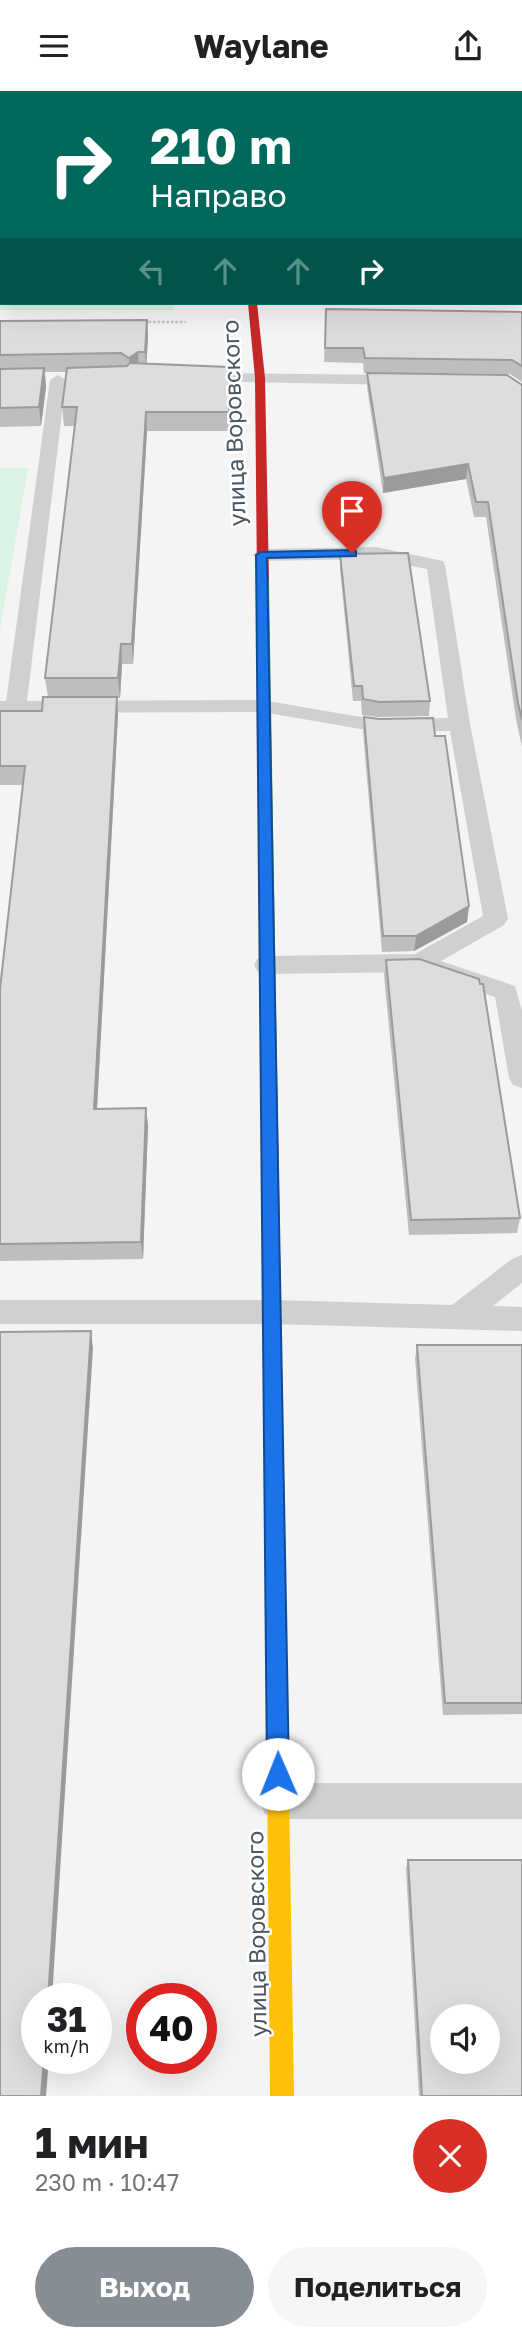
<!DOCTYPE html>
<html lang="ru">
<head>
<meta charset="utf-8">
<style>
  body { margin:0; font-family:"Golos Text",sans-serif; background:#f6f6f6; color:#202124; height:100vh; display:flex; flex-direction:column; font-size:26px; white-space:nowrap }
  * { box-sizing:border-box; margin:0 }
  p { font-size:23px; color:#757577 }
  .icon { flex:none; width:38px; height:38px; fill:none; stroke:currentColor; stroke-width:2; stroke-linecap:round; stroke-linejoin:round }
  .map { position:relative; height:2005px; overflow:hidden }
  .panel { display:flex; flex-direction:column; background:#fff; flex:1 }
  .panel>* { flex:none }
  .banner { position:absolute; left:0px; top:0px; width:523px; height:214px; box-shadow:0 7px 28px #0002; background:#00695c; color:#fff; overflow:hidden }
  .tools { position:absolute; left:430px; top:1913px; display:grid; gap:14px }
  .tools a { display:grid; place-items:center; width:70px; height:70px; border-radius:50%; background:#fff; box-shadow:0 7px 28px #0002; font-size:35px }
  .speed { position:absolute; left:21px; top:1892px; display:flex; gap:14px; font-size:35px; font-weight:700; text-align:center }
  .speed>* { display:grid; place-content:center; width:91px; height:91px; border-radius:50%; background:#fff; box-shadow:0 7px 28px #0002; line-height:1 }
  .speed small { font-size:18px; font-weight:400 }
  .speed .limit { border:10px solid #d22; background:#fff; color:#111 }
  .pin { position:absolute; display:grid; place-items:center; width:60px; height:60px; color:#fff; margin:-72px -30px; border-radius:50% 50% 50% 0; rotate:-45deg; box-shadow:0 0 7px #0007 }
  .pin .icon { rotate:45deg }
  .me { position:absolute; width:77px; margin:-38px; rotate:359deg; stroke-linejoin:round; filter:drop-shadow(0 0 5px #0008) }
  .turn { display:flex; align-items:center; gap:24px; height:147px; padding:0 35px; font-size:32px }
  .turn .icon { width:91px; height:91px; stroke-width:2.5 }
  .turn b { display:block; font-size:49px; line-height:60px }
  .lanes { display:flex; align-items:center; height:66px; padding:0 35px; background:#0003; justify-content:center; gap:35px; direction:ltr }
  .lanes .off { opacity:.35 }
  .round { display:grid; place-items:center; flex:none; width:74px; height:74px; border-radius:37px; background:#f6f6f6 }
  .summary { display:flex; align-items:center; justify-content:space-between; height:119px; padding:0 35px }
  h1 { font-size:42px; font-weight:700; line-height:52px }
  .button { display:flex; gap:14px; margin-top:auto; padding:14px 35px }
  .button a { flex:1; height:80px; border-radius:42px; background:#868d94; color:#fff; font-size:28px; font-weight:700; line-height:80px; text-align:center }
  .button a+a { background:#f6f6f6; color:#202124 }
  header { display:flex; justify-content:space-between; align-items:center; height:91px; padding:0 35px; background:#fff; font-size:32px; font-weight:700 }
  .map>svg:first-child { display:block }
  .green { fill:#d9f2e3 }
  .lines { fill:none; stroke-linecap:round; stroke-linejoin:round }
  .path { stroke:#bcc7c4; stroke-width:2.5; stroke-dasharray:2.5 2; stroke-linecap:butt }
  .lane { fill:#ced0d2; fill-rule:evenodd }
  .street { fill:#ced0d2; fill-rule:evenodd }
  .fast { fill:#4caf50; fill-rule:evenodd }
  .slow { fill:#ffc107; fill-rule:evenodd }
  .jam { fill:#c62828; fill-rule:evenodd }
  .wall { fill:#bebebf }
  .shaded-wall { fill:#9b9b9b }
  .building { fill:#ddddde; stroke:#9b9b9b; stroke-width:2; fill-rule:evenodd }
  .route { fill:#1a73e8; stroke:#114b97; stroke-width:2 }
  .labels { text-anchor:middle; stroke-width:5; stroke-linejoin:round; paint-order:stroke }
  .street-label { font-size:23px; fill:#4a5661; stroke:#fff }
</style>
</head>
<body>
<header><svg class="icon" aria-label="menu" viewBox="0 0 24 24"><path d="M4 6h16M4 12h16M4 18h16"/></svg>Waylane<svg class="icon" aria-label="share" viewBox="0 0 24 24"><path d="M12 15V3M7 8l5-5 5 5M5 13v7h14v-7"/></svg></header>
<div class="map">
<svg width="522" height="2005" viewBox="0 0 522 2005">
  <rect width="100%" height="100%" fill="#f4f4f4"/>
  <g class="green">
    <polygon points="0,212 174,212 173,219 0,219"/>
    <polygon points="0,377 28,377 0,539"/>
  </g>
  <g class="lines">
    <polyline class="path" points="144,231 186,231"/>
    <g class="lane">
      <polygon points="412,0 429,0 411,2"/>
      <rect x="0" y="15" width="2" height="8"/>
      <rect x="0" y="69" width="2" height="8"/>
      <polygon points="195,282 402,284 410,289 402,294 189,290 187,287"/>
      <polygon points="58,284 66,289 27,610 262,609 378,629 448,627 427,478 376,468 261,470 252,464 261,458 376,456 443,470 445,474 470,633 508,828 504,834 441,870 515,895 522,920 522,997 513,994 509,987 495,906 418,881 266,883 257,880 254,874 257,868 266,865 415,863 483,825 450,640 378,641 262,621 0,622 0,610 6,610 50,289"/>
      <polygon points="522,1164 522,1192 493,1215 522,1216 522,1240 272,1233 0,1233 0,1209 272,1209 452,1214 512,1168"/>
      <polygon points="278,1692 522,1692 522,1728 278,1728 265,1723 260,1710 265,1697"/>
    </g>
    <rect class="street" x="0" y="198" width="2" height="14"/>
    <polygon class="fast" points="263,487 269,490 278,1036 276,1040 264,1040 262,1036 257,490"/>
    <polygon class="slow" points="275,1451 282,1454 285,1460 294,2005 270,2005 265,1460 268,1454"/>
    <g class="jam">
      <polygon points="248,212 257,212 265,287 269,490 263,493 257,490 255,287"/>
      <polygon points="270,1030 276,1032 278,1036 285,1460 282,1466 275,1469 268,1466 265,1460 262,1036 264,1032"/>
    </g>
  </g>
  <g class="wall">
    <polygon points="326,218 522,221 522,291 510,283 387,282 522,294 522,656 516,628 486,426 474,426 466,388 383,402 367,296 367,282 364,282 363,272 324,271"/>
    <polygon points="147,229 148,247 146,273 229,276 229,340 147,340 133,573 122,573 120,607 117,607 118,624 97,1018 146,1017 148,1035 143,1168 0,1170 0,898 23,694 0,694 0,620 42,620 48,606 45,587 75,335 64,335 62,316 66,281 45,281 46,296 41,335 0,336 0,230"/>
    <polygon points="340,463 430,610 429,625 378,626 362,624 361,610 353,610 340,478"/>
    <polygon points="364,626 435,645 469,815 467,831 414,860 382,861 363,641"/>
    <polygon points="386,869 520,1127 517,1142 409,1144 384,884"/>
    <polygon points="417,1254 522,1254 522,1623 443,1624 415,1268"/>
    <polygon points="408,1769 522,2005 419,2005 406,1778"/>
  </g>
  <g class="shaded-wall">
    <polygon points="147,229 148,247 146,279 145,261"/>
    <polygon points="138,261 139,280 130,285 129,267"/>
    <polygon points="44,277 46,296 41,335 39,316"/>
    <polygon points="146,321 147,340 133,573 132,553"/>
    <polygon points="468,373 466,388 383,402 384,387"/>
    <polygon points="121,553 122,573 120,607 118,587"/>
    <polygon points="117,606 118,624 96,1036 94,1018"/>
    <polygon points="469,815 467,831 414,860 416,845"/>
    <polygon points="146,1017 148,1035 143,1168 141,1151"/>
    <polygon points="91,1240 93,1257 52,1908 48,1908"/>
    <polygon points="44,1967 49,1967 46,2005 41,2005"/>
  </g>
  <g class="building">
    <polygon points="326,218 522,221 522,275 512,269 365,267 363,257 325,257"/>
    <polygon points="147,229 145,261 138,261 129,267 121,262 0,264 0,230"/>
    <polygon points="130,272 229,276 229,321 146,321 132,553 121,553 118,587 45,587 77,316 62,316 67,277 127,275"/>
    <polygon points="44,277 39,316 0,317 0,278"/>
    <polygon points="367,282 507,284 522,294 522,629 518,612 488,411 476,411 468,373 384,387"/>
    <polygon points="408,462 430,610 379,611 363,608 362,595 354,595 340,463"/>
    <polygon points="43,606 117,606 94,1018 146,1017 141,1151 0,1153 0,898 25,675 0,675 0,620 42,620"/>
    <polygon points="364,626 379,628 433,627 435,645 445,645 469,815 416,845 383,845"/>
    <polygon points="419,868 479,888 480,893 483,893 520,1127 411,1129 386,869"/>
    <polygon points="91,1240 48,1908 37,1908 37,1967 44,1967 41,2005 0,2005 0,1241"/>
    <polygon points="417,1254 522,1254 522,1612 445,1612"/>
    <path d="M408 1769H522V2005H422ZM443 1925H488V1970H443Z"/>
  </g>
  <polygon class="route" points="352,459 356,460 356,465 267,467 289,1683 285,1690 278,1694 270,1690 267,1683 256,464 261,461"/>
  <g class="labels">
    <g class="street-label">
      <text transform="translate(234 332) rotate(-92)" y="8">улица Воровского</text>
      <text transform="translate(257 1843) rotate(-91)" y="8">улица Воровского</text>
    </g>
  </g>
</svg>
<div class="tools">
<a><svg class="icon" aria-label="sound" viewBox="0 0 24 24"><path d="M4 9h4l5-4v14l-5-4H4zM17 9q2 3 0 6"/></svg></a>
</div>
<div class="speed"><div>31<small>km/h</small></div><div class="limit">40</div></div>
<div class="pin" style="left:352px;top:462px;background:#d93025"><svg class="icon" aria-label="arrive" viewBox="0 0 24 24"><path d="M6 21V4h12l-3 4 3 4H6"/></svg></div>
<svg class="me" style="left:278px;top:1683px" viewBox="-20 -20 40 40"><circle r="19" fill="#fff"/><path d="M0-13L10 11 0 6-10 11z" fill="#1a73e8"/></svg>
<div class="banner">
<div class="turn"><svg class="icon" aria-label="right" viewBox="0 0 24 24"><path d="M7 20v-9h11M14 6l5 5-5 5"/></svg><div><b>210 m</b>Направо</div></div>
<div class="lanes"><svg class="icon off" aria-label="left" viewBox="0 0 24 24"><path d="M17 20v-9H6M10 6l-5 5 5 5"/></svg><svg class="icon off" aria-label="ahead" viewBox="0 0 24 24"><path d="M12 20V5M6 11l6-6 6 6"/></svg><svg class="icon off" aria-label="ahead" viewBox="0 0 24 24"><path d="M12 20V5M6 11l6-6 6 6"/></svg><svg class="icon" aria-label="right" viewBox="0 0 24 24"><path d="M7 20v-9h11M14 6l5 5-5 5"/></svg></div>
</div>
</div>
<section class="panel">
<div class="summary"><div><h1>1 мин</h1><p>230 m · 10:47</p></div><a class="round" style="background:#d93025;color:#fff"><svg class="icon" aria-label="close" viewBox="0 0 24 24"><path d="M6 6l12 12M18 6L6 18"/></svg></a></div>
<div class="button"><a>Выход</a><a>Поделиться</a></div>
</section>
</body>
</html>
